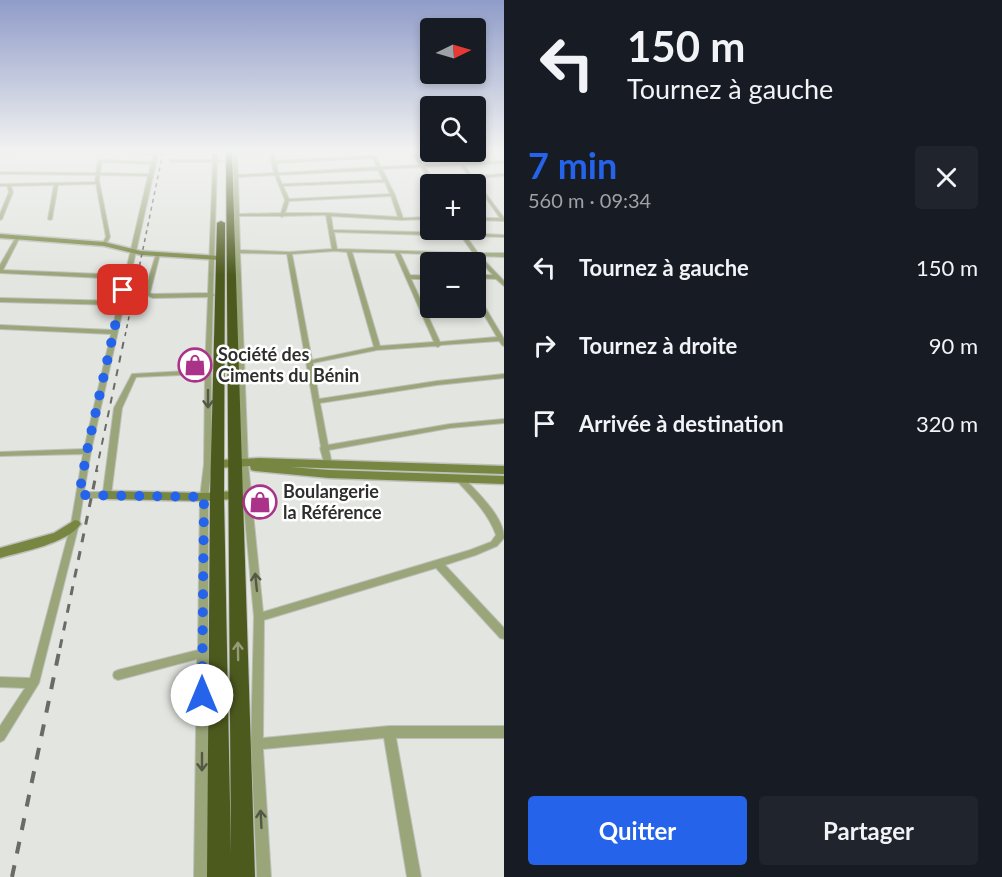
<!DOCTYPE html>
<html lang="fr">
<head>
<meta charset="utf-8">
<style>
  body { margin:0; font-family:Lato,sans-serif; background:#20242c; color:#f1f3f6; height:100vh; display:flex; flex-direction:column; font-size:22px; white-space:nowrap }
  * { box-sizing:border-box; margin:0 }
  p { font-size:20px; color:#9ea1a6 }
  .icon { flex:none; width:33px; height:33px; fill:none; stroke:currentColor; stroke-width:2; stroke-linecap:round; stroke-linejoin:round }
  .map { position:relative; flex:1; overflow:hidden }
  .drawer { display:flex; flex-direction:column; background:#171b24; width:498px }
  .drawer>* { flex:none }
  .top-card { background:#171b24; color:#f1f3f6; overflow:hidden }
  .needle { width:39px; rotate:85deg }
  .fabs { position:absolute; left:420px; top:18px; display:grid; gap:12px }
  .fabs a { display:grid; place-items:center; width:66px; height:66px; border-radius:6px; background:#171b24; box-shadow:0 3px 9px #0003; font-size:30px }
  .pin { position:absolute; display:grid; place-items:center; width:51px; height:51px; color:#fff; margin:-26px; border-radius:12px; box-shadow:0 3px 9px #0006 }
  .me { position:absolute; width:66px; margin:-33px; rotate:0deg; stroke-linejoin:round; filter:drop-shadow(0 0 4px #0008) }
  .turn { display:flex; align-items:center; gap:21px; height:126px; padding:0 24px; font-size:27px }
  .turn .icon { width:78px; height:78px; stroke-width:2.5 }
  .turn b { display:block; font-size:42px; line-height:51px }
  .round { display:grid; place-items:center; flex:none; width:63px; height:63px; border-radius:6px; background:#20242c }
  .summary { display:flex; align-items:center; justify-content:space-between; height:102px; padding:0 24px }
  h1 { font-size:36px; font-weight:700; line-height:45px; color:#2563eb }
  .action { display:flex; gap:12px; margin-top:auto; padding:12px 24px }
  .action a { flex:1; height:69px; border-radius:6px; background:#2563eb; color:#fff; font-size:24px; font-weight:700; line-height:69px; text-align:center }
  .action a+a { background:#20242c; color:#f1f3f6 }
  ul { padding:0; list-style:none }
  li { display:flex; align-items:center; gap:18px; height:78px; padding:0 24px }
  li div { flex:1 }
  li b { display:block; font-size:22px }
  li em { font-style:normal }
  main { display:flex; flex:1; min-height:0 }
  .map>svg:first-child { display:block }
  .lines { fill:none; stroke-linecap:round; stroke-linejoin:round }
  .street-casing { stroke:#bfc0bc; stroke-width:2 }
  .secondary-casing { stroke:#bfc0bc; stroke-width:3 }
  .highway-casing { stroke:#bfc0bc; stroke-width:2 }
  .street { fill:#9aa679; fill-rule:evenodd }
  .secondary { fill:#778742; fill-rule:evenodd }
  .highway { fill:#4d5a1e; fill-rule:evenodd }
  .rail-far3 { stroke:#6a6a67; stroke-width:1.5; stroke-dasharray:4 4; stroke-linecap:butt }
  .rail-far2 { stroke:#6a6a67; stroke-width:2; stroke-dasharray:7 7; stroke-linecap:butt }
  .rail-far1 { stroke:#6a6a67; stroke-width:3; stroke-dasharray:9 9; stroke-linecap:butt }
  .rail { stroke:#6a6a67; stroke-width:4; stroke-dasharray:12 12; stroke-linecap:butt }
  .oneway { stroke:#545847 }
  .oneway2 { stroke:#949c78 }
  .route { stroke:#2563eb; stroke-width:10; stroke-dasharray:0 18 }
  .labels { text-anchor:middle; stroke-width:5; stroke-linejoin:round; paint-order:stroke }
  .poi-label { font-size:18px; font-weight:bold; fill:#2e2e2c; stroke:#fff; text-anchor:start }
</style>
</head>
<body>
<main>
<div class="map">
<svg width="504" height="877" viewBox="0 0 504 877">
  <rect width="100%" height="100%" fill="#e3e5e0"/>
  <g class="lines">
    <g class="street-casing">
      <g id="street">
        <polygon points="0,152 17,152 15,153 0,153"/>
        <path d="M130 152 154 153 158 152V154L91 451 84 492H103L114 408 132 374 205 370 208 297 153 298 144 294 156 254 158 253 160 254 150 293 153 294 208 293 213 162H172L170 161 172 160H213V152H217V160L224 161 217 162 213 294 215 295 213 296 211 372 212 464 208 497V877H194L197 659 118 680 114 678 113 675 114 672 118 670 198 650 200 497 204 464 205 374 136 377 122 408 111 495 110 497 107 498H83L79 524 39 683 4 740 0 742V726L25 688 0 687V677L30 678 71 524 83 454 0 456V452L84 449 111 334 0 329V325L112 330 118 305 0 302V298L119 301 124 279 0 273V265L16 237 18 236 20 237 3 270 125 275 148 176 100 175 99 180 110 237 106 245H104L102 244 106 237 96 184 58 185 52 219 50 220 48 219 54 185 11 186 13 192 2 219 0 220V214L9 192 7 186H0V184L95 182 96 175 0 174V172L96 173 98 161 100 160 152 162 154 155ZM102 162 151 164 149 174 100 173Z"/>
        <path d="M233 152H275V161L374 156 376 157 381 167 420 165 411 152 415 153 469 152 467 153 417 155 423 165 504 161V163L464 165 472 176 504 174V176L474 178 504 218V221L476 220V218H500L476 184 460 165 425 167 436 184H432L421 167 382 169 395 195 403 218 430 217V219L401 220 331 216 333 230 460 233 459 232 461 231 464 233 504 235V237L466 236 478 253H504V257L480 256 504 281V286L496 279 476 278V275H493L475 256 400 253 410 275 430 276V279H411L440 342 497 337 476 301V295L479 297 504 339V346L502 345 499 341 441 345 438 347 435 346 377 350 313 363 319 399 437 381 504 374V378L437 385 320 403 328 445 450 424 504 419V423L450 428 329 450 332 464 328 467 325 466 320 448 321 447 287 254 240 253 248 463 263 612 470 550 491 542 496 535C488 513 472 497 456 480L455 478 456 476H462C476 491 504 516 504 538L497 546 476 555 445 565 504 628V639L500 638 436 568 264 620 263 738 389 726H504V738H396L421 877H407L384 738 263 749 271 877H257L251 744 254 617 240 463 235 252 234 251 235 250ZM237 153H270L274 173 238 175ZM373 158 377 167 278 173 276 163ZM378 170 383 180 282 184 278 175ZM275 175 285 200 281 213 239 214 238 177ZM385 182 390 194 289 199 283 186ZM391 196 398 217 328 213H285L289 201ZM326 215 332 249 289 252 240 250 239 216H280L282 217 284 216ZM334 232 461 236 473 253 337 249ZM335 251 347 252 374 347 312 360 292 254ZM352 252 395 253 434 342 380 346Z"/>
      </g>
    </g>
    <g class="secondary-casing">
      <g id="secondary">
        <polygon points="0,234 104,242 141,251 220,256 224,258 220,260 141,255 104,246 0,238"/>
        <polygon points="259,458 504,466 504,474 290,467 329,470 504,476 504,484 329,478 255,471 251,470 250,466 218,468 213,464 218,460"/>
        <polygon points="107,491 204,493 234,491 238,492 240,495 238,498 234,499 204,501 107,499 103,498 101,495 103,492"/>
        <path d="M75 520 79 521 81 524C66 544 24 551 0 558V548L54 533Z"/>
      </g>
    </g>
    <g class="highway-casing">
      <polygon id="highway" points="226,152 232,152 255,877 207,877 210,496 217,223 221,221 225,223 224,496 231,855"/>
    </g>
    <use href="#street" class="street"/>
    <use href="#secondary" class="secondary"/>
    <use href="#highway" class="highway"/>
    <polyline class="rail-far3" points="125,336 163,152"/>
    <polyline class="rail-far2" points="96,472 125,335"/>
    <polyline class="rail-far1" points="60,648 97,470"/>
    <polyline class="rail" points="12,877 60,647"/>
  </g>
  <defs><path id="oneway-shaft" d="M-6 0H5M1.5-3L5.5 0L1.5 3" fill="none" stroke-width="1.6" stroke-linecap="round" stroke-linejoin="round" transform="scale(1.5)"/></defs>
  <g class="oneway">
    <use href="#oneway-shaft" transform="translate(208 399) rotate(90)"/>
    <use href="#oneway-shaft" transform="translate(256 582) rotate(-96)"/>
    <use href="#oneway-shaft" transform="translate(202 762) rotate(90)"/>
    <use href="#oneway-shaft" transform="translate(261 819) rotate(-93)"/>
  </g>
  <use class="oneway2" href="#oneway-shaft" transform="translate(238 651) rotate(-91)"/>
  <linearGradient id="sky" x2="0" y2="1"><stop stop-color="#909cc9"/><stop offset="0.55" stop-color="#f2f3f1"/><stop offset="1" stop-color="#f2f3f1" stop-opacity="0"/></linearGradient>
  <rect width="504" height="275" fill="url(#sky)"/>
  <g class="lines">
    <polyline class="route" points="123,290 87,451 79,495 204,497 202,695"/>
  </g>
  <defs>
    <g id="shop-ring" transform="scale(1.725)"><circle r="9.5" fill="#fff" stroke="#aa3389" stroke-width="1.5"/><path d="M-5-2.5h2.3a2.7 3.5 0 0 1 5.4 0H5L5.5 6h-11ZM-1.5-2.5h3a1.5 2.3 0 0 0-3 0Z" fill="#aa3389"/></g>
  </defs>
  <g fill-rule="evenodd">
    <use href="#shop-ring" x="195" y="365"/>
    <use href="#shop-ring" x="260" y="502"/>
  </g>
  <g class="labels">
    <g class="poi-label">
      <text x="218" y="361">Société des<tspan x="218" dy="21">Ciments du Bénin</tspan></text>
      <text x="283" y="498">Boulangerie<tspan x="283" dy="21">la Référence</tspan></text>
    </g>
  </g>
</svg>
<div class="fabs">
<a><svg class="needle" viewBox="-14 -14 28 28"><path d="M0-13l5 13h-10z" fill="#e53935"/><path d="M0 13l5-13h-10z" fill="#9ea1a6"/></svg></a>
<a><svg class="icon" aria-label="search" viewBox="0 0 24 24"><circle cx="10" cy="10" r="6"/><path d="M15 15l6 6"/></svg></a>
<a>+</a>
<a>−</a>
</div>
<div class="pin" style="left:123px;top:290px;background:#d93025"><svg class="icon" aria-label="arrive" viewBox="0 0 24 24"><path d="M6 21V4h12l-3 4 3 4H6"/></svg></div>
<svg class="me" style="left:202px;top:695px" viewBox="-20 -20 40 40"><circle r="19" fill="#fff"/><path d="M0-13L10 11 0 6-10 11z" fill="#2563eb"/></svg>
</div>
<section class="drawer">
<div class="top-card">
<div class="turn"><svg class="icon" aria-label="left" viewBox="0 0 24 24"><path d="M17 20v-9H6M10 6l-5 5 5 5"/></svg><div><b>150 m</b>Tournez à gauche</div></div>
</div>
<div class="summary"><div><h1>7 min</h1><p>560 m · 09:34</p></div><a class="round"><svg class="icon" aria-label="close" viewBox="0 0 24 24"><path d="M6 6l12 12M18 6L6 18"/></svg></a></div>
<ul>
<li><svg class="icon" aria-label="left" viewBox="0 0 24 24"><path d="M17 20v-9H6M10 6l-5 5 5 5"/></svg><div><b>Tournez à gauche</b></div><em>150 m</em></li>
<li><svg class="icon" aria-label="right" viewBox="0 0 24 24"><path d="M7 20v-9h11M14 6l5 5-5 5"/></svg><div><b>Tournez à droite</b></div><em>90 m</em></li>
<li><svg class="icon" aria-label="arrive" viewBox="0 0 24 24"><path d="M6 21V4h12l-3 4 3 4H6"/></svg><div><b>Arrivée à destination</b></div><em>320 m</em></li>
</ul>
<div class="action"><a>Quitter</a><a>Partager</a></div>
</section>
</main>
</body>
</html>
